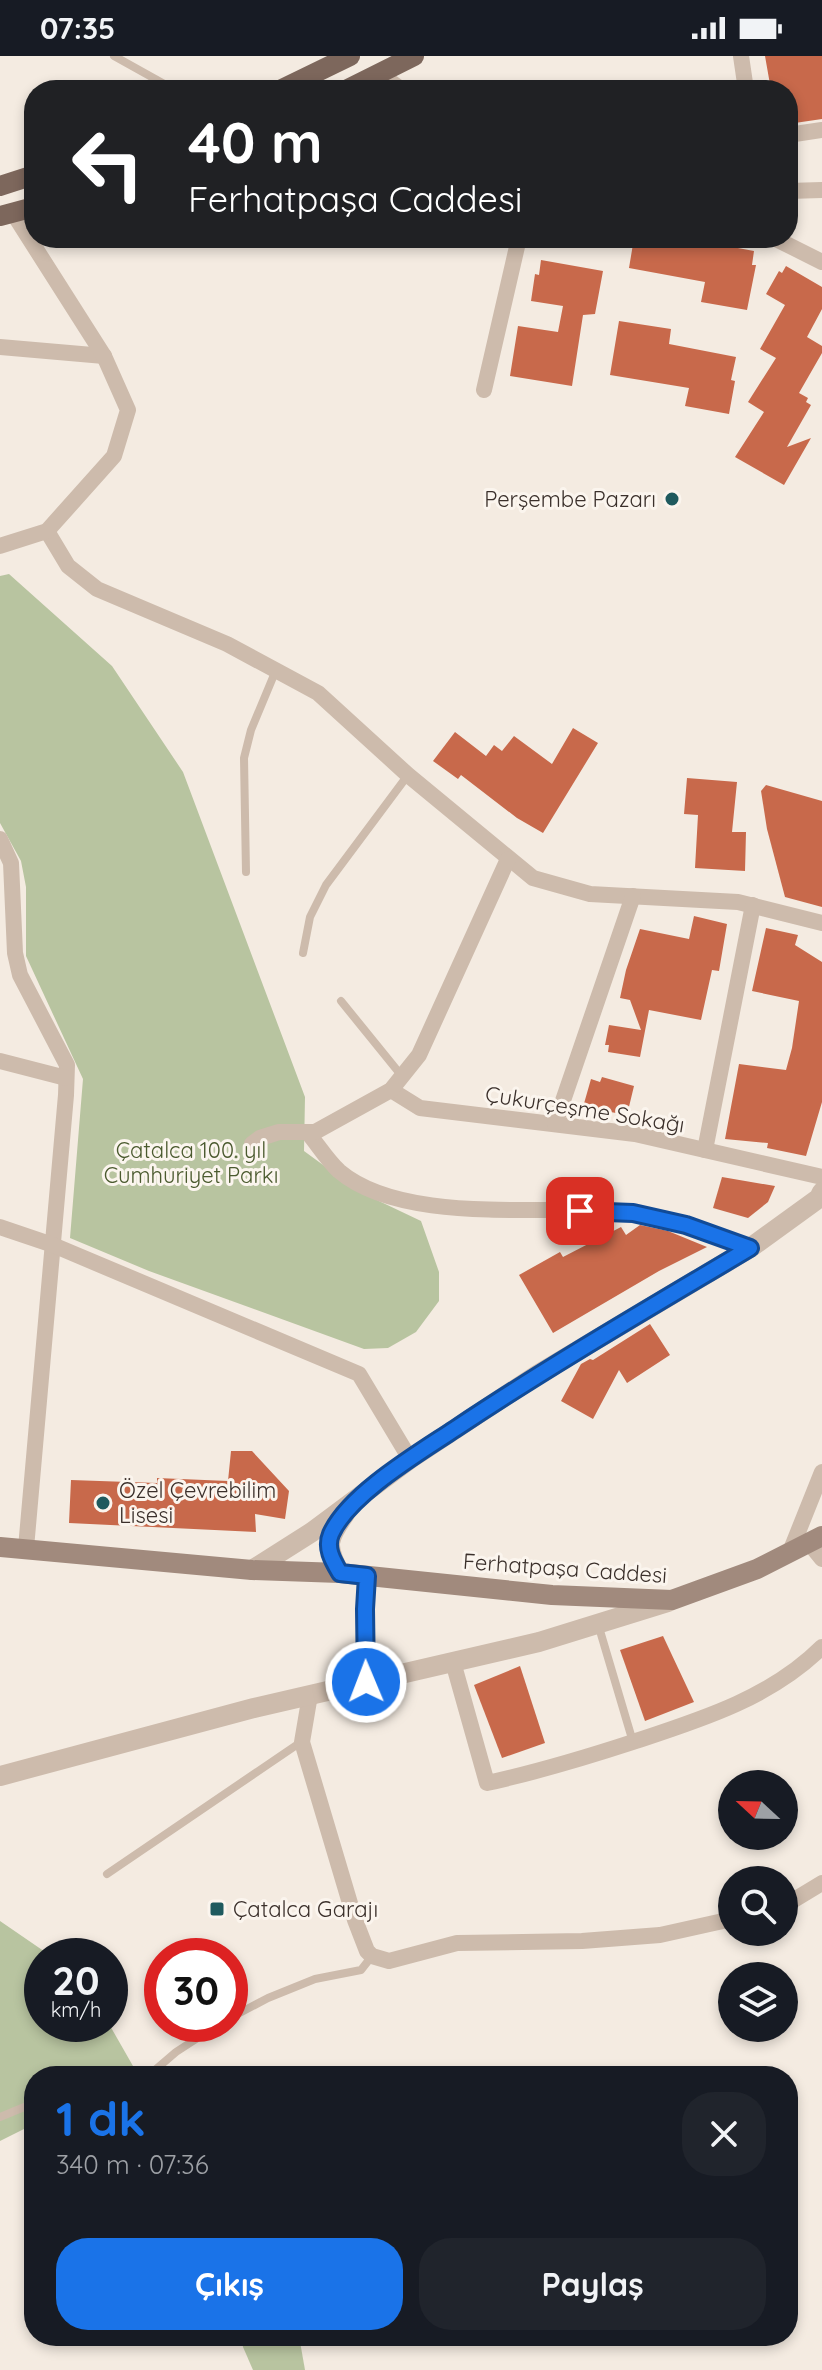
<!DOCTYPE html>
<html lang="tr">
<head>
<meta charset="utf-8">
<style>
  body { margin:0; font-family:Quicksand,sans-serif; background:#20242c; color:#f1f3f6; height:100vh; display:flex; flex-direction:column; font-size:30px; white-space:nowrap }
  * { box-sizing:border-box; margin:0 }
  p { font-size:26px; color:#9ea1a6 }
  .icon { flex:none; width:44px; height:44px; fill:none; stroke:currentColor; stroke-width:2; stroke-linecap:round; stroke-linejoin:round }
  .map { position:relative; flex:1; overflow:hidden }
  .panel { position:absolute; left:24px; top:2010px; width:774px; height:280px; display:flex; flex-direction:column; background:#171b24; border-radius:32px; box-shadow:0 4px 12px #0003 }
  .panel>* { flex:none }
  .top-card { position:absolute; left:24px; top:24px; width:774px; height:168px; border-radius:32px; box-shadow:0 4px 12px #0003; background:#202124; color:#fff; overflow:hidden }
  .needle { width:52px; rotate:292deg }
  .buttons { position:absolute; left:718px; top:1714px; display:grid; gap:16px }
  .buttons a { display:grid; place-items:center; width:80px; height:80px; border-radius:50%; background:#171b24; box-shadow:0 4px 12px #0003; font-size:40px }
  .speed { position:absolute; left:24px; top:1882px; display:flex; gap:16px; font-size:40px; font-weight:700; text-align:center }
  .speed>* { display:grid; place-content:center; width:104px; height:104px; border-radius:50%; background:#171b24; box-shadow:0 4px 12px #0003; line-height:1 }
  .speed small { font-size:20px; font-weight:400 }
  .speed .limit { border:12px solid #d22; background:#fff; color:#111 }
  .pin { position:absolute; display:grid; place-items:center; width:68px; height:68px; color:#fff; margin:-34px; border-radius:16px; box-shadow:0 4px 12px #0006 }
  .me { position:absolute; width:88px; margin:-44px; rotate:359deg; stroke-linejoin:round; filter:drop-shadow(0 0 6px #0008) }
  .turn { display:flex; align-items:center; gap:28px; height:168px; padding:0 32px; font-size:36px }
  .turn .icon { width:104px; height:104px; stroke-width:2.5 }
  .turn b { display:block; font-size:56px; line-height:68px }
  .round { display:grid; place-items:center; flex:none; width:84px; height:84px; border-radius:32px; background:#20242c }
  .head { display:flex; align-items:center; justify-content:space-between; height:136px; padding:0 32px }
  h1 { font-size:48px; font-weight:800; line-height:60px; color:#1a73e8 }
  .action { display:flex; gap:16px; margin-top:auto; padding:16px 32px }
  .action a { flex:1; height:92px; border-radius:32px; background:#1a73e8; color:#fff; font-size:32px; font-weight:800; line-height:92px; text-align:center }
  .action a+a { background:#20242c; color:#f1f3f6 }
  .status { display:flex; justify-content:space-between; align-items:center; height:56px; padding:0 40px; background:#171b24; direction:ltr }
  .status svg { height:22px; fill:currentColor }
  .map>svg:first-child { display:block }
  .green { fill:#b8c4a0 }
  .building { fill:#c8694b }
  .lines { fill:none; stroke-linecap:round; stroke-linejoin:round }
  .service { stroke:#cdbbac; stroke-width:8 }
  .minor { stroke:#cdbbac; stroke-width:16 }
  .tertiary { stroke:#cdbbac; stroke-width:20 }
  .secondary { stroke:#a18a7d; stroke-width:20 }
  .primary { stroke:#7d675c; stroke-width:20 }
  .route-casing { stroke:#114b97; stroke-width:20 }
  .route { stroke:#1a73e8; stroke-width:14 }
  .poi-dot { fill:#1f5a5e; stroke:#fbf5ee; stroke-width:3 }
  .labels { text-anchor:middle; stroke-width:6; stroke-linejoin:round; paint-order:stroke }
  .poi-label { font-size:22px; fill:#3b302b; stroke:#fbf5ee; text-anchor:start }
  .street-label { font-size:22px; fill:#3b302b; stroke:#fbf5ee }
  .park-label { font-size:22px; fill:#4a5a2e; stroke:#fbf5ee }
</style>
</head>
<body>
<div class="status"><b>07:35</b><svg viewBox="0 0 49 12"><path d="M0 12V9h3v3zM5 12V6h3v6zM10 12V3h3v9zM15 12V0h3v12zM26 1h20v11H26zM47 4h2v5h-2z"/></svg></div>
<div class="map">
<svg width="822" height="2314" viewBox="0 0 822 2314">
  <rect width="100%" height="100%" fill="#f4ebe1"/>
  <g class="green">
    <polygon points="9,518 112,610 183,716 305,1041 304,1095 360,1136 421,1165 439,1216 439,1245 416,1276 388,1292 364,1293 149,1215 70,1182 83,1023 26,900 26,831 21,805 0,767 0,520"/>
    <polygon points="0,1865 51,1900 42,1900 42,1968 109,1968 137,2017 132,2020 34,2020 34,2068 0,2085"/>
    <polygon points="241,2280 299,2280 305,2314 253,2314 243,2291"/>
  </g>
  <g class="building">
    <polygon points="765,0 822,0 822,63 788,68 788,34 771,34"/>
    <polygon points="634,182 684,182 754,195 752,209 756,209 747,254 701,246 705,226 629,212"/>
    <polygon points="541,204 603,215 595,258 583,259 572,330 510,320 518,270 558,276 563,250 531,245 535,218 539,219"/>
    <polygon points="786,210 822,231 822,253 807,281 822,290 822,297 799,337 808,342 806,346 811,349 787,391 811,382 784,429 735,401 764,356 748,346 776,302 760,293 785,249 766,238 779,215 782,217"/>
    <polygon points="619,265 671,273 669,288 736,301 731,324 735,325 729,358 685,350 689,332 610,319"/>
    <polygon points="573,672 598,687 543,777 517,762 461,719 458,723 433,705 455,676 486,700 494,689 502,695 514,680 552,708"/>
    <polygon points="687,722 737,726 732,776 746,776 745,815 695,812 698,759 684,758"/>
    <polygon points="766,729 822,745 822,851 785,841 767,773 761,735"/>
    <polygon points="694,860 727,868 719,915 712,914 701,964 649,954 640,1001 608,996 609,989 605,989 609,969 641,974 630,944 620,942 626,914 640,873 689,883"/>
    <polygon points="766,872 798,879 795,889 822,906 822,1046 806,1100 767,1092 768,1087 725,1083 739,1008 786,1014 792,992 799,945 752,935"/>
    <polygon points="602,1021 634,1030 627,1059 583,1051 591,1023 600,1026"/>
    <polygon points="722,1121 775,1130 768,1146 748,1162 713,1152"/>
    <polygon points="640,1169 668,1175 707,1191 659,1215 553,1277 519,1219 560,1196 563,1201 621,1171 626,1179"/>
    <polygon points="650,1268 670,1299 627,1327 619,1314 593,1363 561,1345 581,1308 590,1303 593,1304"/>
    <polygon points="231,1395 252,1395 289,1435 285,1463 255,1458 256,1476 69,1467 71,1424 157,1427 157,1422 228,1425"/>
    <polygon points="663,1580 694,1646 645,1665 620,1594"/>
    <polygon points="520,1610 545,1687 502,1702 474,1629"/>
  </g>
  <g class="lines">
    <g class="service">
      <polyline points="114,0 175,34"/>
      <polyline points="246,816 244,702 251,674 276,614"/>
      <polyline points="303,897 310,861 326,829 408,719"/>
      <polyline points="341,945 401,1019"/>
      <polyline points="598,1568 633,1686"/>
      <polyline points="107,1818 301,1686"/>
      <polyline points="230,1962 268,1942 315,1923 361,1914 372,1900"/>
      <polyline points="148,2020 176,1996 219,1968"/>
      <polyline points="0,2061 34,2047"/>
    </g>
    <g class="minor">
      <polyline points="741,0 746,34"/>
      <polyline points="380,18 402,34"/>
      <polyline points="788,79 822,74"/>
      <polyline points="788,135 822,134"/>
      <polyline points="774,182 822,206"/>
      <polyline points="0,291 104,300"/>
      <polyline points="484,334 519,182"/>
      <polyline points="47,475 68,510 97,533 227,588 318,637 408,719 533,822 590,838 738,846 822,867"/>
      <polyline points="0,490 47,475 114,400 128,354 104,300 13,157"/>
      <polyline points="0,783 11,807 15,897 20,919 67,1009 66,1039 26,1492"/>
      <polyline points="0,1005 66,1022"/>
      <polyline points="391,1034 420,1052 635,1078 822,1121"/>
      <polyline points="555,1068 633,840"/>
      <path d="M308 1077C318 1089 328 1105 339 1115 405 1171 551 1147 633 1157 673 1161 712 1179 750 1192"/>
      <polyline points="252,1088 260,1082 279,1076 315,1076 391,1034 419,999 508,803"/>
      <polyline points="705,1094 753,849"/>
      <polyline points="0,1171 53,1189 359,1318 410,1403"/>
      <polyline points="809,1487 822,1503"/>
      <polyline points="790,1496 822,1416"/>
      <path d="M453 1606 487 1727C537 1716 584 1702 633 1686 700 1664 771 1642 822 1591"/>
      <polyline points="366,1626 365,1553 367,1520"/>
      <polyline points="310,1639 302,1686 355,1864 367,1895 372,1900 389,1905 457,1887 582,1885 660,1879 732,1863"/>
      <polyline points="784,1850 822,1827"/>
    </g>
    <g class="tertiary">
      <polyline points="252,1514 312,1476 410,1403 537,1319 750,1192 819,1142 822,1136"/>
      <path d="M340 1517C325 1490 327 1483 345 1458"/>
      <polyline points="0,1720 254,1652 539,1586 668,1546"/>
    </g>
    <polyline class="secondary" points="0,1491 252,1514 340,1517 552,1539 672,1544 757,1513 822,1480"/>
    <g class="primary">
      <polyline points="280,34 350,0"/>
      <polyline points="346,34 414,0"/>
      <polyline points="0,130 34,119"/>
      <polyline points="0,160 34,151"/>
    </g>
  </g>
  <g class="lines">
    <g class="route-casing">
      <path id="route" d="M366 1626 365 1553 367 1520 340 1517C333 1505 325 1492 331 1478 349 1438 419 1397 455 1373 551 1309 651 1251 750 1192L686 1169 633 1157 580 1155"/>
    </g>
    <use href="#route" class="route"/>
  </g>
  <g class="poi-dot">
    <circle cx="672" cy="443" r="8"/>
    <circle cx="103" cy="1447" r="8"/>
    <rect x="209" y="1845" width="16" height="16" rx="4"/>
  </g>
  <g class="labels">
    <g class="poi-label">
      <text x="656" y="451" text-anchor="end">Perşembe Pazarı</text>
      <text x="119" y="1442">Özel Çevrebilim<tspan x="119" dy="25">Lisesi</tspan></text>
      <text x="233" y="1861">Çatalca Garajı</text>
    </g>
    <g class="street-label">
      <text transform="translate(585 1053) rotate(9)" y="8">Çukurçeşme Sokağı</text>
      <text transform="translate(565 1512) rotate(4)" y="8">Ferhatpaşa Caddesi</text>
    </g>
    <g class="park-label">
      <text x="191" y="1102">Çatalca 100. yıl<tspan x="191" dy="25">Cumhuriyet Parkı</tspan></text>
    </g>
  </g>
</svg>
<div class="buttons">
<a><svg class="needle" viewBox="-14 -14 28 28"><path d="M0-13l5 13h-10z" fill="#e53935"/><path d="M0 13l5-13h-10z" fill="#9ea1a6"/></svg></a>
<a><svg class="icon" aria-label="search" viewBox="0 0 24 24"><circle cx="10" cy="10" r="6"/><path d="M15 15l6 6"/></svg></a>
<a><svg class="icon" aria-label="layers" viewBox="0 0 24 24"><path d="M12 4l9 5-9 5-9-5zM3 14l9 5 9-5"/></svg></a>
</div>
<div class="speed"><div>20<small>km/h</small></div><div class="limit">30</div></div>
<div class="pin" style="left:580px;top:1155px;background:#d93025"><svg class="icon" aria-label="arrive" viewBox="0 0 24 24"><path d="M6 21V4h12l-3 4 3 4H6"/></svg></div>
<svg class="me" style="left:366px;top:1626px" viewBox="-20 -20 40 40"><circle r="17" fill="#1a73e8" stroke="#fff" stroke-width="3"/><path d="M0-11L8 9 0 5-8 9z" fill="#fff"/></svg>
<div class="top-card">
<div class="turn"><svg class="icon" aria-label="left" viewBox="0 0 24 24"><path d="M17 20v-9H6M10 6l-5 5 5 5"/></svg><div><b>40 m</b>Ferhatpaşa Caddesi</div></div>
</div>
<section class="panel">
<div class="head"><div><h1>1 dk</h1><p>340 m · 07:36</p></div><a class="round"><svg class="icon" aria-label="close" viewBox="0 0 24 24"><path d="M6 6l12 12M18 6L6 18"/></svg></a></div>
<div class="action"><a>Çıkış</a><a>Paylaş</a></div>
</section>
</div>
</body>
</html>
